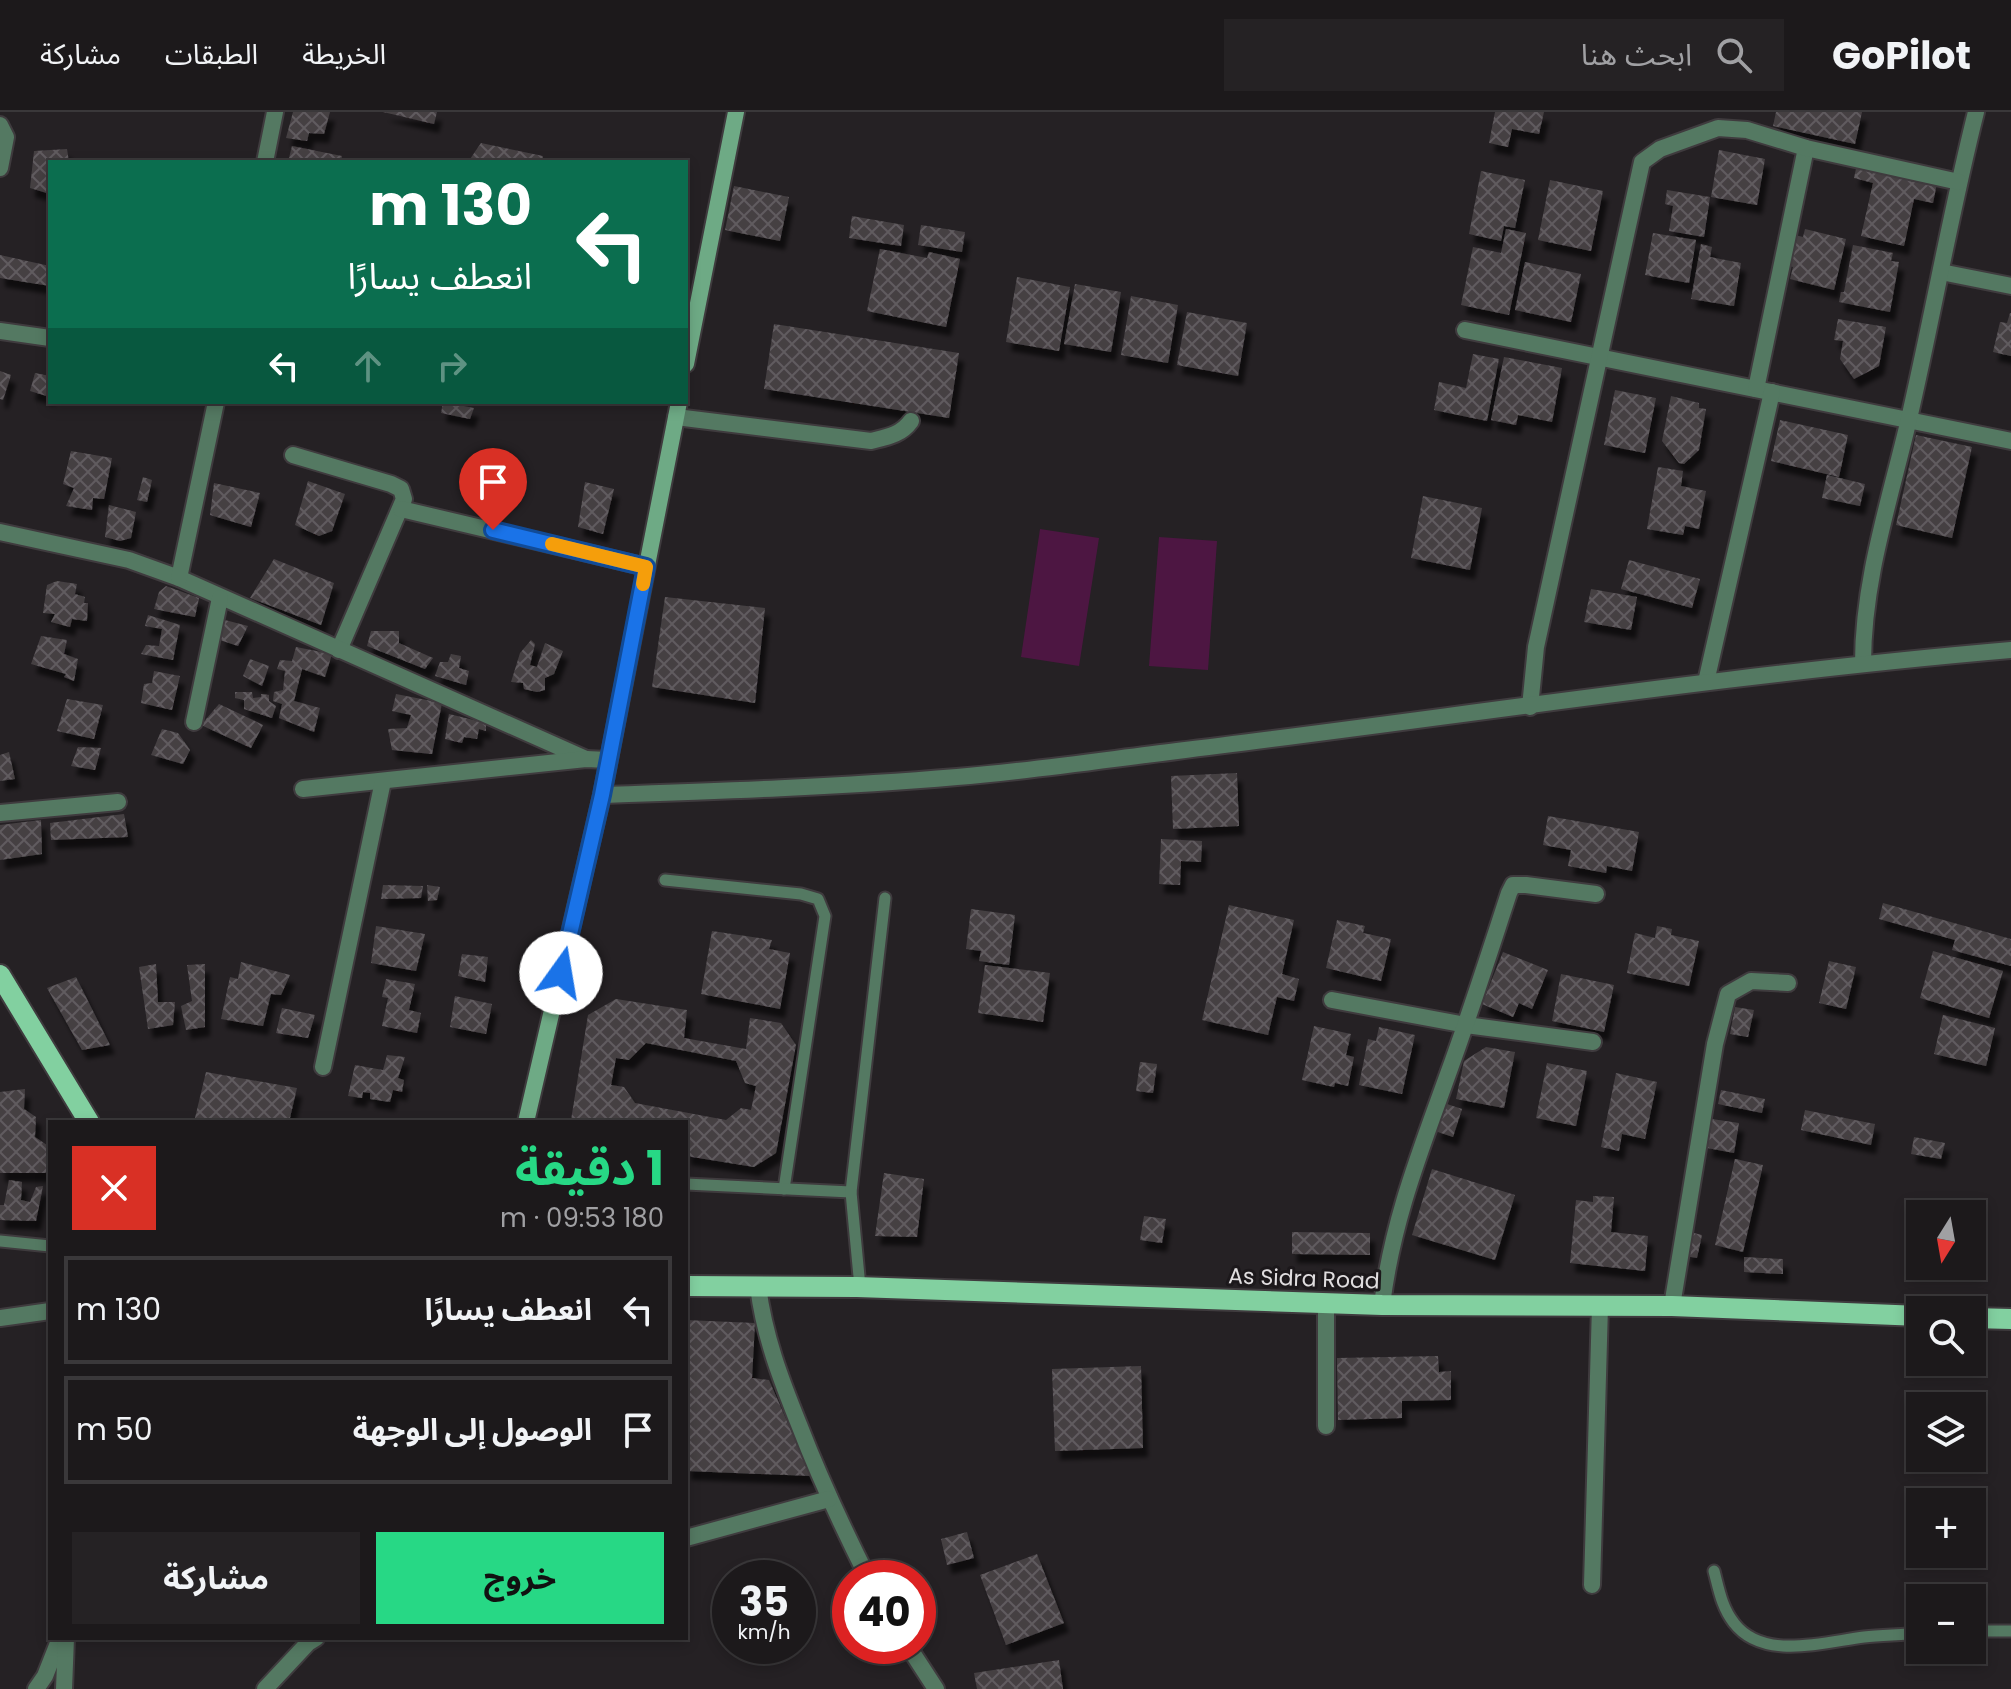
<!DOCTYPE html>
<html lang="ar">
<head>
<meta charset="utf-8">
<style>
  body { margin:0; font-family:Poppins,"Noto Sans Arabic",sans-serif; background:#252224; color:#f1f3f6; direction:rtl; height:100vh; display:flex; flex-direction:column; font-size:30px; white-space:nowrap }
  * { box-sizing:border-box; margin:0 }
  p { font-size:26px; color:#a0a0a3 }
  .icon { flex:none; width:44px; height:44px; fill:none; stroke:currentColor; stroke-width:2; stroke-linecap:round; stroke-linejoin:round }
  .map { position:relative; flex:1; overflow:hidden; direction:ltr }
  .drawer { position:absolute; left:48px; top:1008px; width:640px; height:520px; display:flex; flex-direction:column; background:#1c191b; border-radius:0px; box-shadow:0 4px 12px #0003,0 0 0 2px #3a383a; direction:rtl }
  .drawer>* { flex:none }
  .guide { position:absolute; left:48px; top:48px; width:640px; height:244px; border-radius:0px; box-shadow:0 4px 12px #0003,0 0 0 2px #3a383a; direction:rtl; background:#0b6e4f; color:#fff; overflow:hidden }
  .needle { width:52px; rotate:191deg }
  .fabs { position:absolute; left:1906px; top:1088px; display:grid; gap:16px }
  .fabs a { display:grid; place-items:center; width:80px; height:80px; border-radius:0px; background:#1c191b; box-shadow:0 4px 12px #0003,0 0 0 2px #3a383a; font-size:40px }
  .speed { position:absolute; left:712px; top:1448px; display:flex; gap:16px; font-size:40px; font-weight:700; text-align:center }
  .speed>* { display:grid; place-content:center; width:104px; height:104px; border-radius:50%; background:#1c191b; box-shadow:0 4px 12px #0003,0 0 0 2px #3a383a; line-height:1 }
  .speed small { font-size:20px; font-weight:400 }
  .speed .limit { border:12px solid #d22; background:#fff; color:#111 }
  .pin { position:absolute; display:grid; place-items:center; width:68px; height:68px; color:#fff; margin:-82px -34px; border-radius:50% 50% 50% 0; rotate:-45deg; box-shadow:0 0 8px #0007 }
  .pin .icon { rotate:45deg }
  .me { position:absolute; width:88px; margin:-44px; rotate:13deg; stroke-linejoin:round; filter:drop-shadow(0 0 6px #0008) }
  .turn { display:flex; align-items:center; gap:28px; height:168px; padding:0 24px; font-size:36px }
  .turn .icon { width:104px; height:104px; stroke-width:2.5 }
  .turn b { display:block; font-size:56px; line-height:68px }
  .lanes { display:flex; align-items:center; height:76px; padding:0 24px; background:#0003; justify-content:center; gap:40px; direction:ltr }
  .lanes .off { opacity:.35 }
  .round { display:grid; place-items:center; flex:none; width:84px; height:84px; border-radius:0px; background:#252224 }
  .headline { display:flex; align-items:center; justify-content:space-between; height:136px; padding:0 24px }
  h1 { font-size:48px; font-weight:700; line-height:60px; color:#27d885 }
  .cta { display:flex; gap:16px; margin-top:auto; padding:16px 24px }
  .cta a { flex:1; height:92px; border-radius:0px; background:#27d885; color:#111; font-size:32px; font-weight:700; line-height:92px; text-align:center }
  .cta a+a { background:#252224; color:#f1f3f6 }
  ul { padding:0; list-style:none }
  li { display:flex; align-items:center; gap:24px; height:108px; margin:0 16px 12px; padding:0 8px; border:4px solid #3a383a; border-radius:0px }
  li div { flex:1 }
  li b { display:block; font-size:30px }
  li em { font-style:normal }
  header { display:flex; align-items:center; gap:48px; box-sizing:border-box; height:112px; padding:0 40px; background:#1c191b; border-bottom:2px solid #3a383a }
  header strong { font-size:38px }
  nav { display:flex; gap:44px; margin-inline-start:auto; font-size:28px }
  .search { width:560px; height:72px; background:#252224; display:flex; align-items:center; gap:20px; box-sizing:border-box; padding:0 28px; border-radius:0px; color:#a0a0a3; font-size:30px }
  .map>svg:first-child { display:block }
  .grass { fill:#4d1642 }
  .building { fill:url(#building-cross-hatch); fill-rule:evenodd; filter:url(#shadow) }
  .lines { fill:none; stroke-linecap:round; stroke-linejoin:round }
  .lane-casing { stroke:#3f3b3e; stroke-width:15 }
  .street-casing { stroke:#3f3b3e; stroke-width:20 }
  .secondary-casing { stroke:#3f3b3e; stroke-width:20 }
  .primary-casing { stroke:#3f3b3e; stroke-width:24 }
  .lane { stroke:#547962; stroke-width:11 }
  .street { stroke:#547962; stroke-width:16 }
  .secondary { stroke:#6eaa85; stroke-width:16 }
  .primary { stroke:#82d0a0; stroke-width:20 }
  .route-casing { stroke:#114b97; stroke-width:20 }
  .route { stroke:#1a73e8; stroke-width:14 }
  .slow { stroke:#f59e0b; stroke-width:14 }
  .labels { text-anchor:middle; stroke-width:6; stroke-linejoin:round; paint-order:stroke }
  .street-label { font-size:22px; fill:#e0dddf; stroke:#1c181b }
</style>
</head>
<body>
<header>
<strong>GoPilot</strong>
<div class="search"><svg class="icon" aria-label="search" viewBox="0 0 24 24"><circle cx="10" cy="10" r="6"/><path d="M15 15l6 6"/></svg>ابحث هنا</div>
<nav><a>الخريطة</a><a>الطبقات</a><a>مشاركة</a></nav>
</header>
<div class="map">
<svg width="2011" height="1577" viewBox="0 0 2011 1577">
  <defs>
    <pattern id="building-cross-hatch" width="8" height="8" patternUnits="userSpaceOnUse" patternTransform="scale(2)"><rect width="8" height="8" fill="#454043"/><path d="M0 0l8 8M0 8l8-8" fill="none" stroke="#605b5e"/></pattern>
    <filter id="shadow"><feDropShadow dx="5" dy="9" stdDeviation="2" flood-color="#0009"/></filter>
  </defs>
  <rect width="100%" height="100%" fill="#252124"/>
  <g class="grass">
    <polygon points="1040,417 1099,426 1079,554 1021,545"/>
    <polygon points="1159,425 1217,429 1208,558 1149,554"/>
  </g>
  <g class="building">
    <polygon points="293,0 330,0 324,22 309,21 307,29 286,26"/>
    <polygon points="383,0 437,0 434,12"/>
    <polygon points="1495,0 1544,0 1539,22 1512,17 1508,35 1489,31"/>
    <polygon points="1776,0 1862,0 1855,32 1773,14"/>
    <polygon points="481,31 543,44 542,50 468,50"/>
    <polygon points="292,34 342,44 341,50 288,50"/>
    <polygon points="67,37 69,50 50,50 50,82 30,76 34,39"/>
    <polygon points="1719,38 1765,47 1757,93 1711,85"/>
    <polygon points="1857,52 1937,71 1933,91 1914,87 1904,134 1861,124 1873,71 1854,66"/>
    <polygon points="1481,59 1525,68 1515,116 1504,114 1501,129 1469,122"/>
    <polygon points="1550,68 1603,79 1591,139 1538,128"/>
    <polygon points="734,74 789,85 780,129 725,118"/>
    <polygon points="1667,78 1710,85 1704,125 1669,119 1673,94 1665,92"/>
    <polygon points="852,104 904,113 901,134 849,126"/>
    <polygon points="921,113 965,120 962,140 918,133"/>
    <polygon points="1506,117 1526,121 1509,203 1461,193 1473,135 1501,141"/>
    <polygon points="1805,117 1846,127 1834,178 1790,167 1793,155 1789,154 1795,123 1803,125"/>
    <polygon points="1653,121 1696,128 1689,171 1645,163"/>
    <polygon points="1701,132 1712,135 1710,145 1741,151 1734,194 1691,187"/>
    <polygon points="1853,133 1893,141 1891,149 1899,150 1890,200 1839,190 1841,180 1844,180"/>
    <polygon points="880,137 927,146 929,140 960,147 946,215 867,199"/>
    <polygon points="0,143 50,154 50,174 0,166"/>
    <polygon points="1525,150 1581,162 1571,210 1515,198"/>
    <polygon points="1017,165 1070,175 1059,239 1006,230"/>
    <polygon points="1075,172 1121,180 1111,240 1064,232"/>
    <polygon points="1131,184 1178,193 1168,251 1121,243"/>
    <polygon points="1187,200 1247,211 1238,264 1177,253"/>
    <polygon points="2010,201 2011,201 2011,244 1993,240 2000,210 2007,211"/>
    <polygon points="1838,207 1886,215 1879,254 1854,267 1840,247 1843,229 1834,228"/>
    <polygon points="774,212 959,241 949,306 764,277"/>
    <polygon points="1473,242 1499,247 1487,309 1434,298 1439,270 1466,276"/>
    <polygon points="1504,245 1562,256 1552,310 1518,303 1516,313 1491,308"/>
    <polygon points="0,259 11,263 3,288 0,287"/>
    <polygon points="35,261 50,264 50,285 30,279"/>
    <polygon points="1615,278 1656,286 1645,341 1604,333"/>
    <polygon points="1671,284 1699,291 1699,296 1706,297 1699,338 1684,352 1679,351 1662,329"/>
    <polygon points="443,290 474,296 470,307 441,301"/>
    <polygon points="1780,308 1848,323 1839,365 1771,349"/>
    <polygon points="1916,323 1972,335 1952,426 1896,413"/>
    <polygon points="71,339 112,346 104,387 93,386 92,398 66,394 74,376 63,372"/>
    <polygon points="1658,355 1683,359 1681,374 1706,379 1699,417 1685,414 1683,423 1647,417"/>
    <polygon points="1827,363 1865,372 1860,394 1822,386"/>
    <polygon points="143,365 152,368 147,390 137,388"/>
    <polygon points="308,369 345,382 332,419 319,424 295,413"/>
    <polygon points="500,369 516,371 511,386 500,386"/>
    <polygon points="585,370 614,377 603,422 578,415"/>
    <polygon points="214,371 260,381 251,415 210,403"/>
    <polygon points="1423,384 1482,396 1470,458 1411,446"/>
    <polygon points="109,393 136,400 131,426 120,429 105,425"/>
    <polygon points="274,447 334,471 321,513 250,486"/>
    <polygon points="1629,448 1700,467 1692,496 1621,477"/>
    <polygon points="57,469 77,472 75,482 85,485 84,491 88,491 87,509 72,507 70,515 51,510 55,502 43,501 47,473"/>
    <polygon points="166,474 199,486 195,505 154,497 159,480"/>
    <polygon points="1591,477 1637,485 1631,518 1584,510"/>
    <polygon points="665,485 765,496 755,591 652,575"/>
    <polygon points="148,503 180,513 173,548 141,542 146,533 159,534 162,517 145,514"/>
    <polygon points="225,508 248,514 238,534 220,528"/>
    <polygon points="371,519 399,519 399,531 433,546 425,557 367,534"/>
    <polygon points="41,524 67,528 64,542 78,547 74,569 64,565 66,562 31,552"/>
    <polygon points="531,528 535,532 530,553 537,555 545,531 563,539 554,562 545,566 545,578 537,580 524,577 523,571 511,570 520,541"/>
    <polygon points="296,535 332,542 325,565 302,557 294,589 320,596 314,620 279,606 282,592 273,589 274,580 283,578 285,559 277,557 280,548 292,549"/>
    <polygon points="451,542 461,544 459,556 469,559 466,573 435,564 440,550 448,550"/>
    <polygon points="250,547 269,554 262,574 243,564"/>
    <polygon points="154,559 180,564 172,598 141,591 144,572 152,571"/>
    <polygon points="235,580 252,580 253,586 261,585 261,582 269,583 269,589 276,594 272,606 244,597 244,588 235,586"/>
    <polygon points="396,582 442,591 432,642 392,638 388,617 407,616 411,603 392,599"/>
    <polygon points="67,587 103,593 94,627 57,619"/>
    <polygon points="219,592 263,613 251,636 201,613"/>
    <polygon points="449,602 486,611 486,619 479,617 477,627 464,625 462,631 445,627"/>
    <polygon points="162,617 178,621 190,638 183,652 151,643"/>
    <polygon points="78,635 101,636 95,658 71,654"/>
    <polygon points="9,640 15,667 0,669 0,643"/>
    <polygon points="1237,661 1239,714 1173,717 1171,664"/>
    <polygon points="124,702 128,725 51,728 50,711"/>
    <polygon points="1548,704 1639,720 1632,759 1607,754 1606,761 1568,754 1571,738 1543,733"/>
    <polygon points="41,708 42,742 0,748 0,713"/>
    <polygon points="1161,727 1202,729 1201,750 1181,749 1180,773 1159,772"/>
    <polygon points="383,773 423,774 421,786 381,787"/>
    <polygon points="427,773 440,775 437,788 428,789"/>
    <polygon points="1883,791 2011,827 2011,854 1952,838 1955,828 1879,807"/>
    <polygon points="1229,793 1294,808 1282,862 1299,867 1294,889 1277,885 1268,923 1202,908"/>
    <polygon points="971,797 1015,803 1009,853 979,849 981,839 966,837"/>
    <polygon points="1337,808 1365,814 1363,821 1391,827 1381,869 1326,856"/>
    <polygon points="376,814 425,822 416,859 371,851"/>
    <polygon points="1657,814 1672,817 1671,823 1699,829 1689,874 1627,861 1635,821 1655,826"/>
    <polygon points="712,819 772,828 769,837 790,841 780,897 701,882"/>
    <polygon points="1933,839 2003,859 1989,906 1920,886"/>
    <polygon points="1503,840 1548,858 1532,897 1519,891 1513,905 1482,892"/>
    <polygon points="462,842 488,845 485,870 458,864"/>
    <polygon points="1829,849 1856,855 1846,897 1819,891"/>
    <polygon points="241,850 290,863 281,883 271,882 263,914 221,907 230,865 238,867"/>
    <polygon points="156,852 158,890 175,890 173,913 148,917 139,855"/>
    <polygon points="205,852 205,915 186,918 181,894 192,889 187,853"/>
    <polygon points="985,853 1050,861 1043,910 978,901"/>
    <polygon points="1561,862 1614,873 1604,920 1552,909"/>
    <polygon points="76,865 110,933 82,938 47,876"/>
    <polygon points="386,867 415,872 409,898 421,901 417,921 382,914 388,886 382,885"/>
    <polygon points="455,884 492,892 486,922 450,915"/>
    <path d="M616 887 687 898 684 926 746 937 750 906 781 911 796 933 776 1041 754 1055 686 1044V1010H573L571 1008 588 903ZM646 931 736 949 745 971 756 974 751 998 741 996 726 1008 635 991 624 975 611 973 616 946 629 948Z"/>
    <polygon points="1735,895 1754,898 1748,925 1730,922"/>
    <polygon points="282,896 315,903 308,926 276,921"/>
    <polygon points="1943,903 1995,916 1986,954 1934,942"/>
    <polygon points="1314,914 1351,922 1346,943 1354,945 1348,974 1335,971 1334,975 1302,968"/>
    <polygon points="1379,915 1415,923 1402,982 1359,973 1368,927 1376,929"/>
    <polygon points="1486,935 1515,940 1504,996 1456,987 1464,949"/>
    <polygon points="387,943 405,945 398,966 404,968 402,980 393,978 390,990 370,987 370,981 363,980 362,986 348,984 355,953 383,958"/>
    <polygon points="1140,950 1157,952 1153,981 1136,979"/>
    <polygon points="1547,951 1587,959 1576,1014 1536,1006"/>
    <polygon points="206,960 297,976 289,1010 194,1010"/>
    <polygon points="1616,961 1657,970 1645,1027 1622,1022 1619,1039 1601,1035"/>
    <polygon points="25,977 24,997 36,1005 35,1025 50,1035 50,1061 0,1061 0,980"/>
    <polygon points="1721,978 1765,987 1762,1001 1718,992"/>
    <polygon points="1444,991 1462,997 1453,1025 1435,1019"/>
    <polygon points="1805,998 1875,1012 1871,1033 1801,1018"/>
    <polygon points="1712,1007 1739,1011 1734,1041 1707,1036"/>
    <polygon points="1914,1025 1945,1031 1941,1047 1911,1042"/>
    <polygon points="1735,1047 1763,1053 1743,1140 1715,1133"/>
    <polygon points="1432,1057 1515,1083 1495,1148 1412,1123"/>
    <polygon points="884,1061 924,1067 917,1125 875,1124"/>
    <polygon points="9,1068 22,1070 21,1088 30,1090 36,1075 43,1074 36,1109 0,1108 0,1093 4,1093"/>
    <polygon points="1593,1084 1614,1085 1611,1120 1648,1124 1645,1159 1570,1151 1576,1088 1593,1090"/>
    <polygon points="1144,1104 1166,1107 1162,1131 1140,1128"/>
    <polygon points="1292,1120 1370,1121 1370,1143 1292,1142"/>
    <polygon points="1690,1120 1702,1123 1697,1146 1685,1144"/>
    <polygon points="1744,1145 1783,1147 1783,1162 1744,1160"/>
    <polygon points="686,1208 755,1211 752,1266 769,1268 811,1364 686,1359"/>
    <polygon points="1438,1244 1439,1260 1451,1259 1451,1288 1402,1289 1402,1306 1338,1308 1337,1246"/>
    <polygon points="1141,1254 1143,1336 1055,1339 1052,1257"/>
    <polygon points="967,1420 974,1446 947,1453 941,1427"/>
    <polygon points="1037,1442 1064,1511 1006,1533 980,1463"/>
    <polygon points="1059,1548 1063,1577 977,1577 974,1561"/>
  </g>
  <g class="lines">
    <g class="lane-casing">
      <g id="lane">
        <polyline points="665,768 801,782 818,787 825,804 784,1077"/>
        <polyline points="686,1072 851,1080"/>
        <polyline points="0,1129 50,1134"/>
        <polyline points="860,1175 851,1080 885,786"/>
        <path d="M1714 1459C1719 1478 1722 1496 1734 1511 1763 1549 1824 1530 1864 1525 1882 1523 1901 1523 1920 1521"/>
        <polyline points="1972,1519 2011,1519"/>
      </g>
    </g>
    <g class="street-casing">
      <g id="street">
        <polyline points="0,13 6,25 0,56"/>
        <polyline points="265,50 275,0"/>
        <polyline points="1941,160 2011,174"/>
        <polyline points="1465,218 2011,329"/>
        <polyline points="0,219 50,226"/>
        <polyline points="1756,277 1806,36"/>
        <path d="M676 305 871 329C887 325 901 323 911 309"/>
        <polyline points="293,343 391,372 401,377 404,387 339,538"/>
        <polyline points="401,397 646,455"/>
        <polyline points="0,420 129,448 179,466 586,647"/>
        <polyline points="179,466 216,290"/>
        <path d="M1863 551C1863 469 1889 391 1908 311 1932 208 1950 103 1976 0"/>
        <polyline points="1706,570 1772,280"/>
        <polyline points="1530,595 1536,535 1642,50 1660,37 1718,16 1747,18 1806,36 1959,70"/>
        <polyline points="194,610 220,486"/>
        <polyline points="303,677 586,647 608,648"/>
        <path d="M602 683C720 679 839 675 957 665 1031 659 1104 648 1177 639 1455 605 1732 562 2011 538"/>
        <polyline points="0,701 118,690"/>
        <polyline points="1332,888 1466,913 1593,930"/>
        <polyline points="323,955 383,669"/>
        <path d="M758 1174C764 1224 781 1268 800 1315 820 1367 843 1416 868 1466"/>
        <polyline points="1326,1191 1326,1314"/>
        <path d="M1382 1193C1392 1110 1420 1040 1448 962 1470 902 1489 842 1509 781L1513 773H1526L1596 782"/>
        <polyline points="1672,1194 1715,932 1728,882 1751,869 1788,871"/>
        <polyline points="0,1206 50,1199"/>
        <polyline points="686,1426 829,1387"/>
        <polyline points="1592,1473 1600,1194"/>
        <polyline points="908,1534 936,1577"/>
        <polyline points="36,1577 45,1564 60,1526"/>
        <polyline points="64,1577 66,1526"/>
        <polyline points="265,1577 308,1531 316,1526"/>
      </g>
    </g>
    <g class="secondary-casing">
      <g id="secondary">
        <polyline points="686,252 736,0"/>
        <polyline points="526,1010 602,683 679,290"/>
      </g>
    </g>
    <g class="primary-casing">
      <g id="primary">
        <polyline points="0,863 89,1010"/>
        <polyline points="686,1174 857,1175 1382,1193 1672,1194 1920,1204"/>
        <polyline points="1972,1206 2011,1207"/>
      </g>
    </g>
    <use href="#lane" class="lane"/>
    <use href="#street" class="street"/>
    <use href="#secondary" class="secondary"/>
    <use href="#primary" class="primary"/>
  </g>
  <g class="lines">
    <g class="route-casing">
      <polyline id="route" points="493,418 646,455 602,683 561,861"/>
    </g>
    <use href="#route" class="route"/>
    <polyline class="slow" points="552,432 646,455 643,472"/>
  </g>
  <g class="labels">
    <g class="street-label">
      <text transform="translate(1304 1166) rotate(2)" y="8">As Sidra Road</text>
    </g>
  </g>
</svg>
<div class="fabs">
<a><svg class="needle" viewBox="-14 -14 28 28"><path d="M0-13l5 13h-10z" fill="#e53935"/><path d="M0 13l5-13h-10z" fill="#a0a0a3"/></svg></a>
<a><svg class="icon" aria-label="search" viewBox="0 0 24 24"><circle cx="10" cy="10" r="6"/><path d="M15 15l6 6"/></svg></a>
<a><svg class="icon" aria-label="layers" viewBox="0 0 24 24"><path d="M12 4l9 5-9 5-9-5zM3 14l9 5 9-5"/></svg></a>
<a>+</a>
<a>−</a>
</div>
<div class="speed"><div>35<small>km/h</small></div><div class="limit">40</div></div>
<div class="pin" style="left:493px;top:418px;background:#d93025"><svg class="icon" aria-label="arrive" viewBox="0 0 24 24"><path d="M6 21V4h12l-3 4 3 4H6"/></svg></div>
<svg class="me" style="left:561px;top:861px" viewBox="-20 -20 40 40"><circle r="19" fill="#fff"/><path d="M0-13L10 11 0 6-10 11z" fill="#1a73e8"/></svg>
<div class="guide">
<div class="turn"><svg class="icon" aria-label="left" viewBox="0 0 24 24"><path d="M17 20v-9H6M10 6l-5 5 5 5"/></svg><div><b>130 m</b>انعطف يسارًا</div></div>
<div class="lanes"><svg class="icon" aria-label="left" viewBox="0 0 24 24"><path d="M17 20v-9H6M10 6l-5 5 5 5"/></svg><svg class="icon off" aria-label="ahead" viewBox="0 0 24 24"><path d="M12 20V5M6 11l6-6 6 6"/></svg><svg class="icon off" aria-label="right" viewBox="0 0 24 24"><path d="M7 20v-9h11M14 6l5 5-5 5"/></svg></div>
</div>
<section class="drawer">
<div class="headline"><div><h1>1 دقيقة</h1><p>180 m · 09:53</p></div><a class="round" style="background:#d93025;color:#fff"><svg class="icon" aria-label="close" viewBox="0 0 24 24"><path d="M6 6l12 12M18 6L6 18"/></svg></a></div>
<ul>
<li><svg class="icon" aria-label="left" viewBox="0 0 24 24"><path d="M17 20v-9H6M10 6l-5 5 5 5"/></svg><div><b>انعطف يسارًا</b></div><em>130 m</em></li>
<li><svg class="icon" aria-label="arrive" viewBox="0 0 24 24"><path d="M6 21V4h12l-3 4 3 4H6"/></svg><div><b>الوصول إلى الوجهة</b></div><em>50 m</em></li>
</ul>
<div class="cta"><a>خروج</a><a>مشاركة</a></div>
</section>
</div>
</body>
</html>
